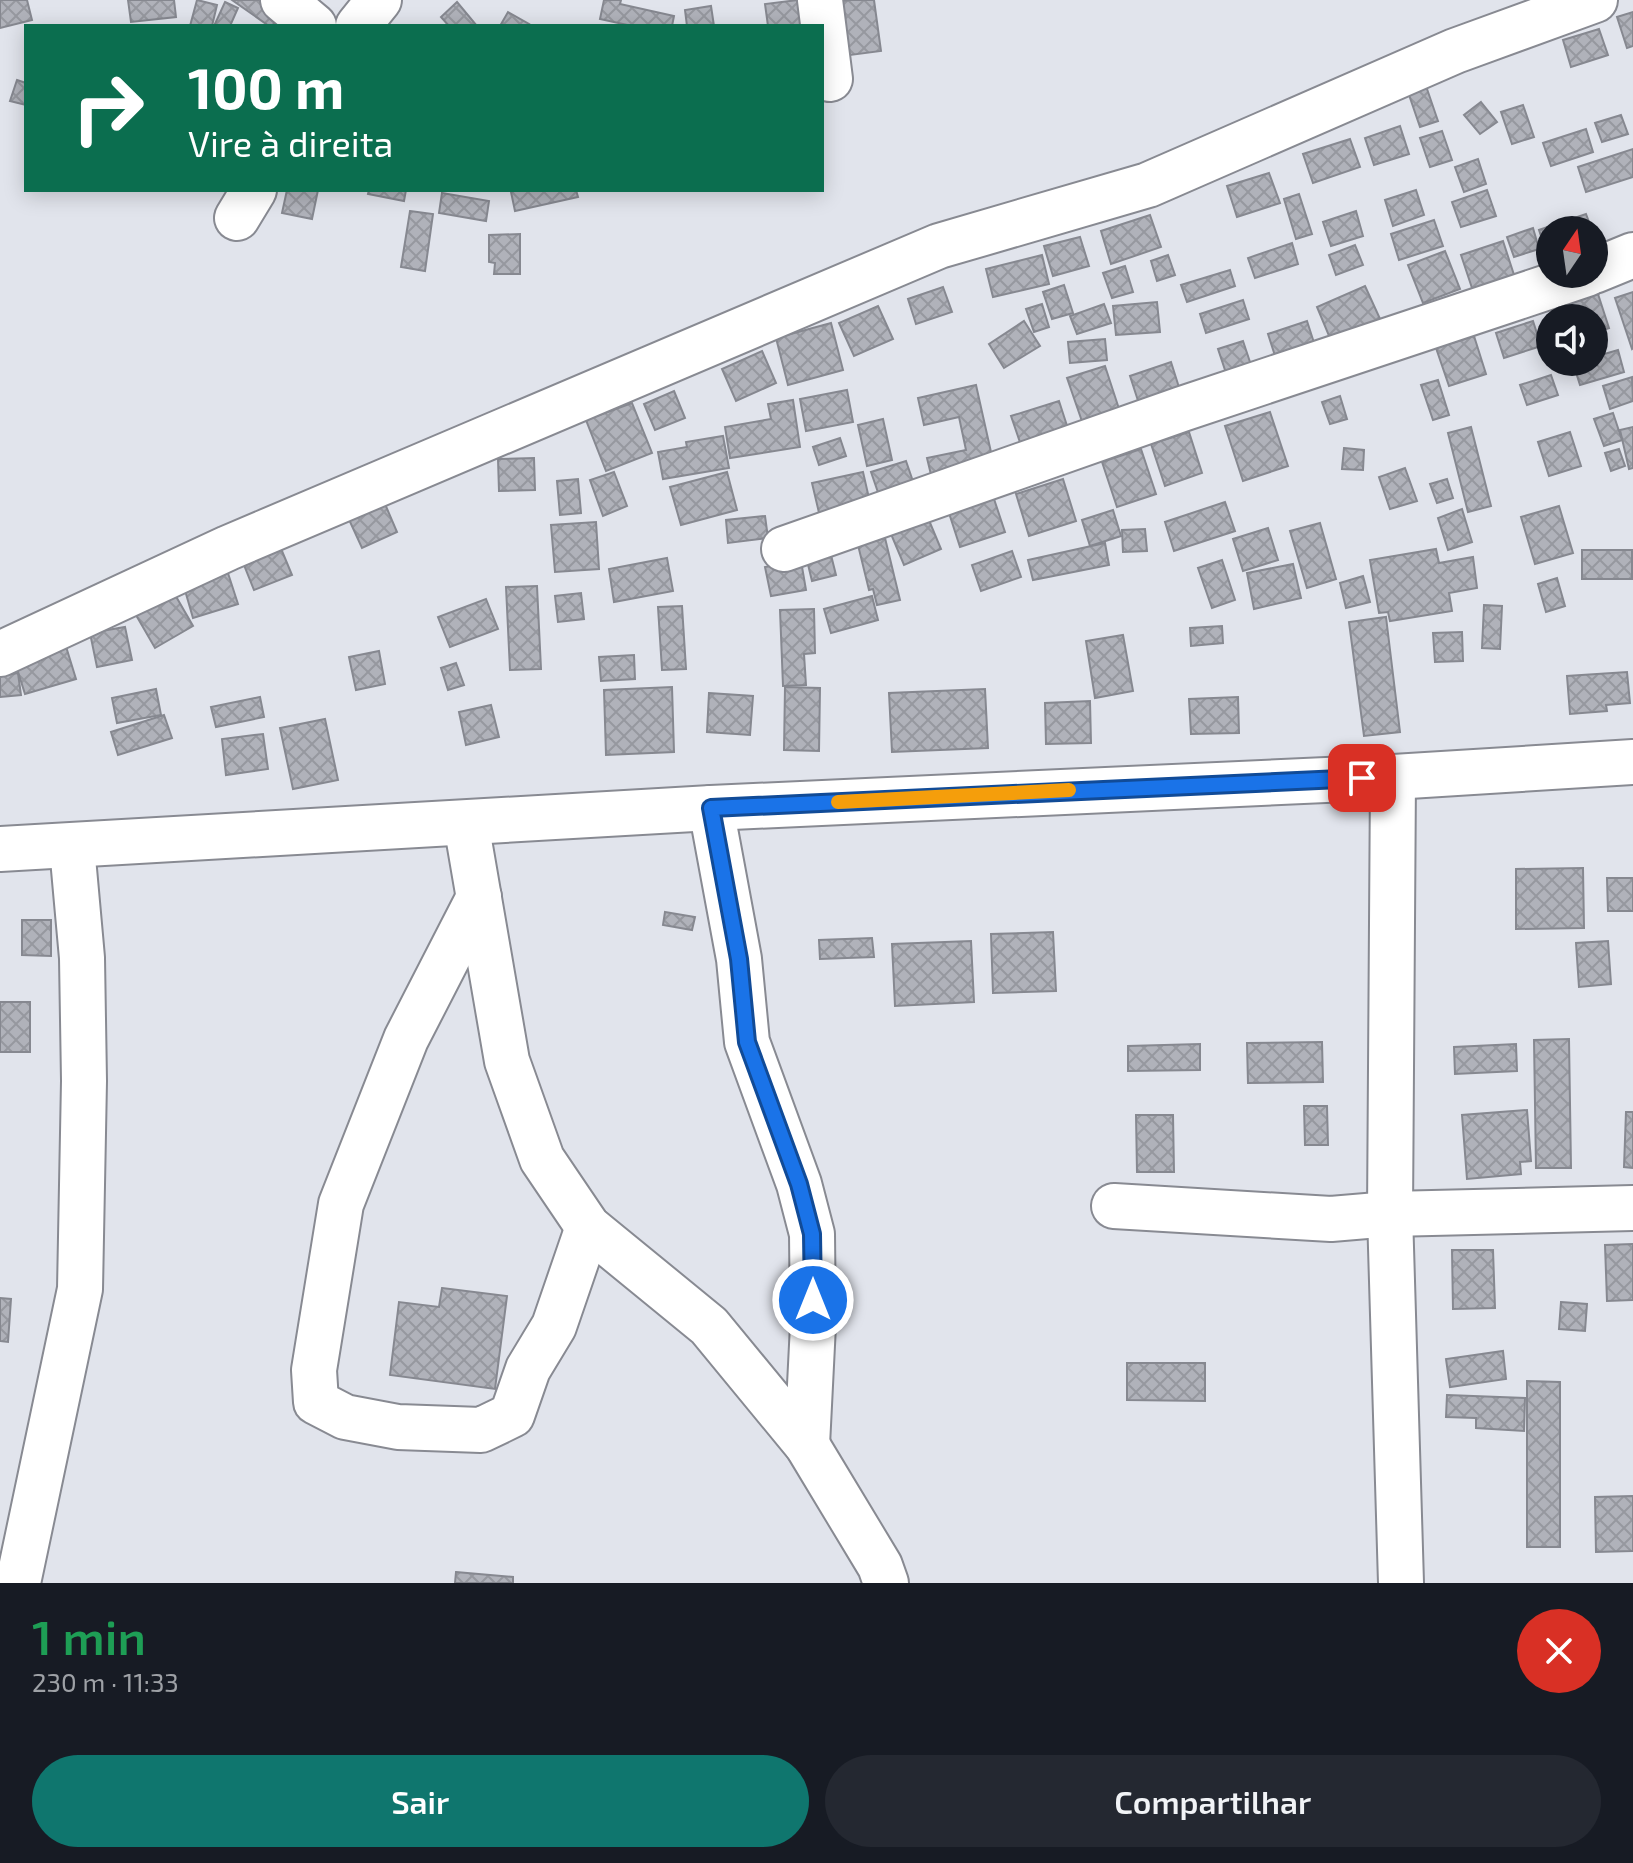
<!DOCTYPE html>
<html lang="pt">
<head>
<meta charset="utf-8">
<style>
  body { margin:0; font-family:"Exo 2",sans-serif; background:#242831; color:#f1f3f6; height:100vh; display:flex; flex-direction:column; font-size:30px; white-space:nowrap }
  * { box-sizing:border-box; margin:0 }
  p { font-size:26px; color:#9ea1a6 }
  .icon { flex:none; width:44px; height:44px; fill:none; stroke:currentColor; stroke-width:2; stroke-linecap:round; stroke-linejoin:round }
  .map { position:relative; height:1583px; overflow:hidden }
  .sheet { display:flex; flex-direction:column; background:#171b24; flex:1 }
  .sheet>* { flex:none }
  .hud { position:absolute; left:24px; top:24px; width:800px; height:168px; border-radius:0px; box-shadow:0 4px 20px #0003; background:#0b6e4f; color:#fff; overflow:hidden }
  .needle { width:52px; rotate:13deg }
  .buttons { position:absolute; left:1536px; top:216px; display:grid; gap:16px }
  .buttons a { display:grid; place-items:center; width:72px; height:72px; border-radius:50%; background:#171b24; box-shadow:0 4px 20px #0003; font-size:40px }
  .pin { position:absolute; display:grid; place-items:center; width:68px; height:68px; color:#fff; margin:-34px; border-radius:16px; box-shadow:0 4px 12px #0006 }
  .me { position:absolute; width:88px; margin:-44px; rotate:0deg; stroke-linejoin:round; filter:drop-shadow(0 0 6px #0008) }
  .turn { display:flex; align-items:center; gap:28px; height:168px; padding:0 32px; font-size:36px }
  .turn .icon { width:104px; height:104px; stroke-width:2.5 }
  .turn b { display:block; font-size:56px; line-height:68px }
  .round { display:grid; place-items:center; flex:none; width:84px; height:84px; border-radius:42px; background:#242831 }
  .summary { display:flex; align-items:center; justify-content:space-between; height:136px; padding:0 32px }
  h1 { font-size:48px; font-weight:600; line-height:60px; color:#1e9e55 }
  .cta { display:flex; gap:16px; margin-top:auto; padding:16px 32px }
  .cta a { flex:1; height:92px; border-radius:48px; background:#0f766e; color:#fff; font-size:32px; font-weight:600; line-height:92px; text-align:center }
  .cta a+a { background:#242831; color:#f1f3f6 }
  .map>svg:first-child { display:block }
  .building { fill:url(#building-cross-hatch); stroke:#868890; stroke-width:2 }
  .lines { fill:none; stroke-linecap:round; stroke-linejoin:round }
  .minor-casing { stroke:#888a92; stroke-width:48 }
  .minor { stroke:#fff; stroke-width:44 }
  .route-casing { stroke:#114b97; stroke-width:20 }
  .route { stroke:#1a73e8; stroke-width:14 }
  .slow { stroke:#f59e0b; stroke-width:14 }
</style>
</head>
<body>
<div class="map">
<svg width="1633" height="1583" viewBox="0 0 1633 1583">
  <defs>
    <pattern id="building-cross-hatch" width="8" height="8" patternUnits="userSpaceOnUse" patternTransform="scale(2)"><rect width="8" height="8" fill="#b0b2ba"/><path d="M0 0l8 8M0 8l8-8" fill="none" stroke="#96989f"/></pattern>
  </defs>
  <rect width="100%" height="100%" fill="#e1e4ec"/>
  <g class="building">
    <polygon points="0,0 27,0 32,20 0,28"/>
    <polygon points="128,0 174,0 176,17 131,22"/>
    <polygon points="197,0 217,5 212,26 190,26"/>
    <polygon points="232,0 272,0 284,9 272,26 269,26"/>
    <polygon points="604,0 621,0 620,4 674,16 672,26 632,26 600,19"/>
    <polygon points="798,0 801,26 768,26 765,4"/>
    <polygon points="850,0 874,0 881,51 835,57 827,3"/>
    <polygon points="225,2 238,8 230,26 214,26"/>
    <polygon points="457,2 477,26 449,26 441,17"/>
    <polygon points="711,6 714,26 687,26 685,10"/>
    <polygon points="508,12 529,24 527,26 500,26"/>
    <polygon points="1633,12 1633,46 1627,48 1617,17"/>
    <polygon points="1599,29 1608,55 1571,67 1563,40"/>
    <polygon points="17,80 26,83 26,105 10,101"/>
    <polygon points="1426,86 1438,121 1420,127 1408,92"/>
    <polygon points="1481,102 1497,122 1480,134 1464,115"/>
    <polygon points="1523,105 1534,137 1512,144 1501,112"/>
    <polygon points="1621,115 1628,134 1602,142 1595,123"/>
    <polygon points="1400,126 1409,154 1374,165 1365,138"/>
    <polygon points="1586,129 1593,152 1551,166 1543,143"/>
    <polygon points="1442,131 1452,160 1430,167 1420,138"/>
    <polygon points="1350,139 1360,167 1313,183 1303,154"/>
    <polygon points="1633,149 1633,177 1586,192 1578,167"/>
    <polygon points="1478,159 1486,184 1464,192 1455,167"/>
    <polygon points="1269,173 1280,203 1237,217 1227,186"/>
    <polygon points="287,190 318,190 312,219 282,213"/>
    <polygon points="369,190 406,190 404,201 368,194"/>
    <polygon points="518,190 576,190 578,197 515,211 511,192"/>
    <polygon points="1416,190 1424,215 1393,226 1385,200"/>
    <polygon points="1487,190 1496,216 1461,227 1452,202"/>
    <polygon points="442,193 489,201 486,221 439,213"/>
    <polygon points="1299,194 1312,234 1296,239 1284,199"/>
    <polygon points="410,211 433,214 425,271 401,267"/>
    <polygon points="1356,211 1363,236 1331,246 1323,222"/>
    <polygon points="1586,214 1592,230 1550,230 1550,263 1539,230"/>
    <polygon points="1150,215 1161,247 1111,264 1101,231"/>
    <polygon points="1434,220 1443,246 1399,260 1391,234"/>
    <polygon points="1533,228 1539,249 1514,257 1507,237"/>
    <polygon points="520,234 520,274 494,274 495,263 489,262 489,235"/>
    <polygon points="1080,237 1089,266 1053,276 1044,246"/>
    <polygon points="1503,241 1516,281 1474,294 1461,255"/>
    <polygon points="1292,243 1298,264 1255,278 1248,258"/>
    <polygon points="1355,245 1363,265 1336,275 1329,255"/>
    <polygon points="1445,251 1460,289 1423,303 1408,265"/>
    <polygon points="1042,255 1049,284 993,297 986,269"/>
    <polygon points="1168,255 1175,275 1157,281 1151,261"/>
    <polygon points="1125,266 1133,292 1112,298 1103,273"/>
    <polygon points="1230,270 1235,286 1187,302 1181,285"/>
    <polygon points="1064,285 1073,313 1052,319 1043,292"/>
    <polygon points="1365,286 1381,321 1332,343 1317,307"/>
    <polygon points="943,287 952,312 916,324 908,299"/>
    <polygon points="1633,292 1633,348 1632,349 1615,298"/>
    <polygon points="1598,294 1609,328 1594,333 1594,318 1566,318 1562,306"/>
    <polygon points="1243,300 1249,319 1206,333 1200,314"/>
    <polygon points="1157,302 1160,332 1116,335 1113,306"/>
    <polygon points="1042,304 1049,327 1034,332 1026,309"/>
    <polygon points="1104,304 1111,323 1077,334 1070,316"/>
    <polygon points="878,306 893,339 854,356 839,323"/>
    <polygon points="1024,321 1040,346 1004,368 989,344"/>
    <polygon points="1307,321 1317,352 1278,365 1268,334"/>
    <polygon points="1533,321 1541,346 1504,358 1496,333"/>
    <polygon points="831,323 843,370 788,385 776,338"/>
    <polygon points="1474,336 1486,374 1449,386 1436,348"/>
    <polygon points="1105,339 1107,360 1070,363 1068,342"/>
    <polygon points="1243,341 1256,380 1231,388 1218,349"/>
    <polygon points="1618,350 1624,372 1580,385 1573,363 1594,362 1594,357"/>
    <polygon points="762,351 776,383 736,401 722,369"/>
    <polygon points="1171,362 1183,400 1142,413 1130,376"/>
    <polygon points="1105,366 1122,418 1085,430 1067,378"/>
    <polygon points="1551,375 1558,395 1527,405 1520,385"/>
    <polygon points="1632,377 1633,401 1610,409 1603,386"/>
    <polygon points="1438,380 1449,415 1433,420 1421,385"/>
    <polygon points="976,385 995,470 933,483 927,458 966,450 959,417 924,425 918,398"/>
    <polygon points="847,390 853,422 806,431 800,399"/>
    <polygon points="674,391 685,418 655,430 644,404"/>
    <polygon points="1340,396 1347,419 1330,424 1322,402"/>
    <polygon points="793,400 800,447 730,458 725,427 771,419 768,404"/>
    <polygon points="1059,401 1071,438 1024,454 1011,416"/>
    <polygon points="632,403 652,453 606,471 586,420"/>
    <polygon points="1270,412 1288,466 1243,481 1225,426"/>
    <polygon points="1613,413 1622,440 1604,446 1594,419"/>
    <polygon points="883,419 892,460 867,466 858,425"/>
    <polygon points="1471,427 1491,506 1468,512 1448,433"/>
    <polygon points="1633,427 1633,468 1629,469 1620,430"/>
    <polygon points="1189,432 1202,473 1165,486 1151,444"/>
    <polygon points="1570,432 1581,466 1549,476 1538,442"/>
    <polygon points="723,436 729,468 663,479 658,452 687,447 686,442"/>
    <polygon points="840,438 846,456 819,465 813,447"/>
    <polygon points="1344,448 1364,450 1363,470 1342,469"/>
    <polygon points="1141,449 1156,494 1117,507 1102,462"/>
    <polygon points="1619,449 1625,466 1611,471 1605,453"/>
    <polygon points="534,458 535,490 499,491 498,459"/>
    <polygon points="906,461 917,493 882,504 871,472"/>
    <polygon points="1405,468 1417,501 1390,509 1379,477"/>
    <polygon points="614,472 627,506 603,516 590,480"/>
    <polygon points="727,472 737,510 681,525 670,487"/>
    <polygon points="863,472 871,507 820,517 812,483"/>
    <polygon points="578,479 581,513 560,515 557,481"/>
    <polygon points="1063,479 1076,521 1029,536 1016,494"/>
    <polygon points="1447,479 1453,498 1437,503 1430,484"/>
    <polygon points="993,496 1005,532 960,547 948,510"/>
    <polygon points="382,497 397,532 362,548 346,513"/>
    <polygon points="1225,502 1235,531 1174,551 1165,522"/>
    <polygon points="1559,506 1573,553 1535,564 1521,517"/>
    <polygon points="1462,509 1472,542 1448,550 1438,518"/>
    <polygon points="1113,510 1121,536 1090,546 1082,520"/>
    <polygon points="765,516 768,538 728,543 726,520"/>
    <polygon points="928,518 941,549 904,565 891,534"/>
    <polygon points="596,522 599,569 555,572 551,525"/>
    <polygon points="1320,523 1336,579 1307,588 1290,531"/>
    <polygon points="1268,528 1278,560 1243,571 1233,539"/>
    <polygon points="1145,529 1147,551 1123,552 1122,530"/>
    <polygon points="885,538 900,600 877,605 873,589 869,590 858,545"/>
    <polygon points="277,539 292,575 254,590 240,555"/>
    <polygon points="1105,543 1109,565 1033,580 1028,560"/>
    <polygon points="829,547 836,575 812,581 805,552"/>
    <polygon points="1436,549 1439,563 1473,557 1477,588 1449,593 1452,611 1390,621 1388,612 1379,613 1370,560"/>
    <rect x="1582" y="550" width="50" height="29"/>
    <polygon points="1012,551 1021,577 981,591 972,565"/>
    <polygon points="667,558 673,591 614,602 609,569"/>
    <polygon points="1222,560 1235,600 1212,608 1198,568"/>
    <polygon points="801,561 806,590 771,596 765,567"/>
    <polygon points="1293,564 1301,598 1254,609 1247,573"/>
    <polygon points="226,567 238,604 193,618 182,580"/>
    <polygon points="1363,576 1370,602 1346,608 1340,583"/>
    <polygon points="1557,578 1565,606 1546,612 1538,584"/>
    <polygon points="537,586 541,669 510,670 506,587"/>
    <polygon points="174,593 193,626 155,648 136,615"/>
    <polygon points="581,593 584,619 558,622 555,596"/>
    <polygon points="872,596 878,620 831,633 824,609"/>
    <polygon points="486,599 498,629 450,647 438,617"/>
    <polygon points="1484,605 1502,606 1500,649 1482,648"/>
    <polygon points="682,606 686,669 662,670 658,607"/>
    <polygon points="814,609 815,653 804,654 806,685 783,686 780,610"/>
    <polygon points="1386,617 1400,732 1364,736 1349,622"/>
    <polygon points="1222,626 1223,643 1191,646 1190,628"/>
    <polygon points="125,627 132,660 97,667 90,633"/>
    <polygon points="1462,632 1463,661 1435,662 1433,633"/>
    <polygon points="1123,635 1133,691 1095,698 1086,641"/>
    <polygon points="64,640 76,679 25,694 13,656"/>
    <polygon points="379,651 385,684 356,690 349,657"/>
    <polygon points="634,655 635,679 601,681 599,657"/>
    <polygon points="456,663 464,685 448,690 441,668"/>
    <polygon points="1627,672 1630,703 1606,705 1607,711 1570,714 1567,676"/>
    <polygon points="18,673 21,695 0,697 0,676"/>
    <polygon points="672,687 674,752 606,755 604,690"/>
    <polygon points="785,687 820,688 819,751 784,750"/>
    <polygon points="156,689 161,715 117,723 112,698"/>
    <polygon points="985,689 988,748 892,752 889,693"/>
    <polygon points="709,693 753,696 750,735 707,732"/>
    <polygon points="260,697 264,717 216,727 211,707"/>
    <polygon points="1238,697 1239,733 1191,734 1189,699"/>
    <polygon points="1090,701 1091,743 1046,744 1045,703"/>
    <polygon points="491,705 499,737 466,745 459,712"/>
    <polygon points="164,715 172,738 118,755 111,732"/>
    <polygon points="325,719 338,780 293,789 280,728"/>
    <polygon points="263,734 268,769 226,775 222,739"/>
    <polygon points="1583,868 1584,928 1516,929 1516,869"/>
    <polygon points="1607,878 1633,878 1633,911 1608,911"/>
    <polygon points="665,912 695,917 692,930 663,925"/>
    <polygon points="22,920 51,920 51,956 22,955"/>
    <polygon points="1053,932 1056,991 993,993 991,934"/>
    <polygon points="872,938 874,957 820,959 819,940"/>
    <polygon points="971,941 974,1002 895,1006 892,944"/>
    <polygon points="1608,941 1611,984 1579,987 1576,943"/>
    <rect x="0" y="1002" width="30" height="50"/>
    <polygon points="1569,1039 1571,1168 1536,1168 1534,1040"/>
    <polygon points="1322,1042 1323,1082 1248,1083 1247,1043"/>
    <polygon points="1200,1044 1200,1070 1128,1071 1128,1046"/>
    <polygon points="1516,1044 1517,1071 1455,1074 1454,1047"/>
    <polygon points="1304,1106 1327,1106 1328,1145 1305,1145"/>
    <polygon points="1527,1110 1531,1161 1520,1162 1521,1174 1467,1179 1462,1115"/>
    <polygon points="1626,1112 1633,1112 1633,1168 1624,1167"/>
    <polygon points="1136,1115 1173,1115 1174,1172 1137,1172"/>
    <polygon points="1633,1244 1633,1300 1607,1301 1605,1245"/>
    <polygon points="1452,1250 1493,1250 1495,1308 1453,1309"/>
    <polygon points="442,1288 507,1296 495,1389 390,1375 399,1302 439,1307"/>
    <polygon points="0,1298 11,1299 8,1342 0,1341"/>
    <polygon points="1561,1302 1587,1304 1585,1331 1559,1329"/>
    <polygon points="1503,1351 1506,1379 1450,1387 1446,1359"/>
    <polygon points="1127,1363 1205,1363 1205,1401 1127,1400"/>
    <polygon points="1527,1381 1560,1382 1560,1547 1527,1547"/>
    <polygon points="1447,1395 1525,1398 1524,1431 1476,1428 1476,1418 1446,1417"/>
    <polygon points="1633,1496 1633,1551 1596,1552 1595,1497"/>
    <polygon points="456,1572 513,1577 513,1583 455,1583"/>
  </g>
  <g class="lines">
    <g class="minor-casing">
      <g id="minor">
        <polyline points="283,0 314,26"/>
        <polyline points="820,0 830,79"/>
        <polyline points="358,26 379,0"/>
        <polyline points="237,218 254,190"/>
        <polyline points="1594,271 1633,255"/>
        <polyline points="784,549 1182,409 1587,274"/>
        <polyline points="0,654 228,548 939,246 1148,185 1455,51 1595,0"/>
        <polyline points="1393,777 1390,1214 1401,1583"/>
        <polyline points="711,808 739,959 747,1042 799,1184 812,1234 813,1325 807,1445"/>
        <polyline points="466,823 507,1061 542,1159 588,1227 709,1326 807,1445 880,1566 886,1583"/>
        <polyline points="0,849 711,808 1393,777 1633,762"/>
        <polyline points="479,897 406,1039 341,1204 314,1370 316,1402 345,1417 398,1427 481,1430 512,1415 528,1369 554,1326 588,1227"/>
        <polyline points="1114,1206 1331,1219 1390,1214 1633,1208"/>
        <polyline points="18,1583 80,1289 84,1081 82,958 72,847"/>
      </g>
    </g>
    <use href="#minor" class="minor"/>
  </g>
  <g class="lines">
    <g class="route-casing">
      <polyline id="route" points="813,1300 812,1234 799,1184 747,1042 739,959 711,808 1362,778"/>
    </g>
    <use href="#route" class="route"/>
    <polyline class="slow" points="838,802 1069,790"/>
  </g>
</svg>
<div class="buttons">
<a><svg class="needle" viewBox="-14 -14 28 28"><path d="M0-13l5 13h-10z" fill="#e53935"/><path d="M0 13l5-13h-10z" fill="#9ea1a6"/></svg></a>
<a><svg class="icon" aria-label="sound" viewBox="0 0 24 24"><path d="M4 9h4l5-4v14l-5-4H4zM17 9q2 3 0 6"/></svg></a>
</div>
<div class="pin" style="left:1362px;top:778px;background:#d93025"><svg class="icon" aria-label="arrive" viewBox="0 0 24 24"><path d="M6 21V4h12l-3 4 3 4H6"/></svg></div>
<svg class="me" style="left:813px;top:1300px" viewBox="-20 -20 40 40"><circle r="17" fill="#1a73e8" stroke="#fff" stroke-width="3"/><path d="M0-11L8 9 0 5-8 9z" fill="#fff"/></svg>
<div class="hud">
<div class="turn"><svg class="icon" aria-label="right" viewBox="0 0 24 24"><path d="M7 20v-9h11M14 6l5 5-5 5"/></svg><div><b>100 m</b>Vire à direita</div></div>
</div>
</div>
<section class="sheet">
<div class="summary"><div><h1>1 min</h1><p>230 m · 11:33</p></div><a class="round" style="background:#d93025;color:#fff"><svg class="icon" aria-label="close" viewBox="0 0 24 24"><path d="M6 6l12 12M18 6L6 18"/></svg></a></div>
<div class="cta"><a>Sair</a><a>Compartilhar</a></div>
</section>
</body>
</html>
